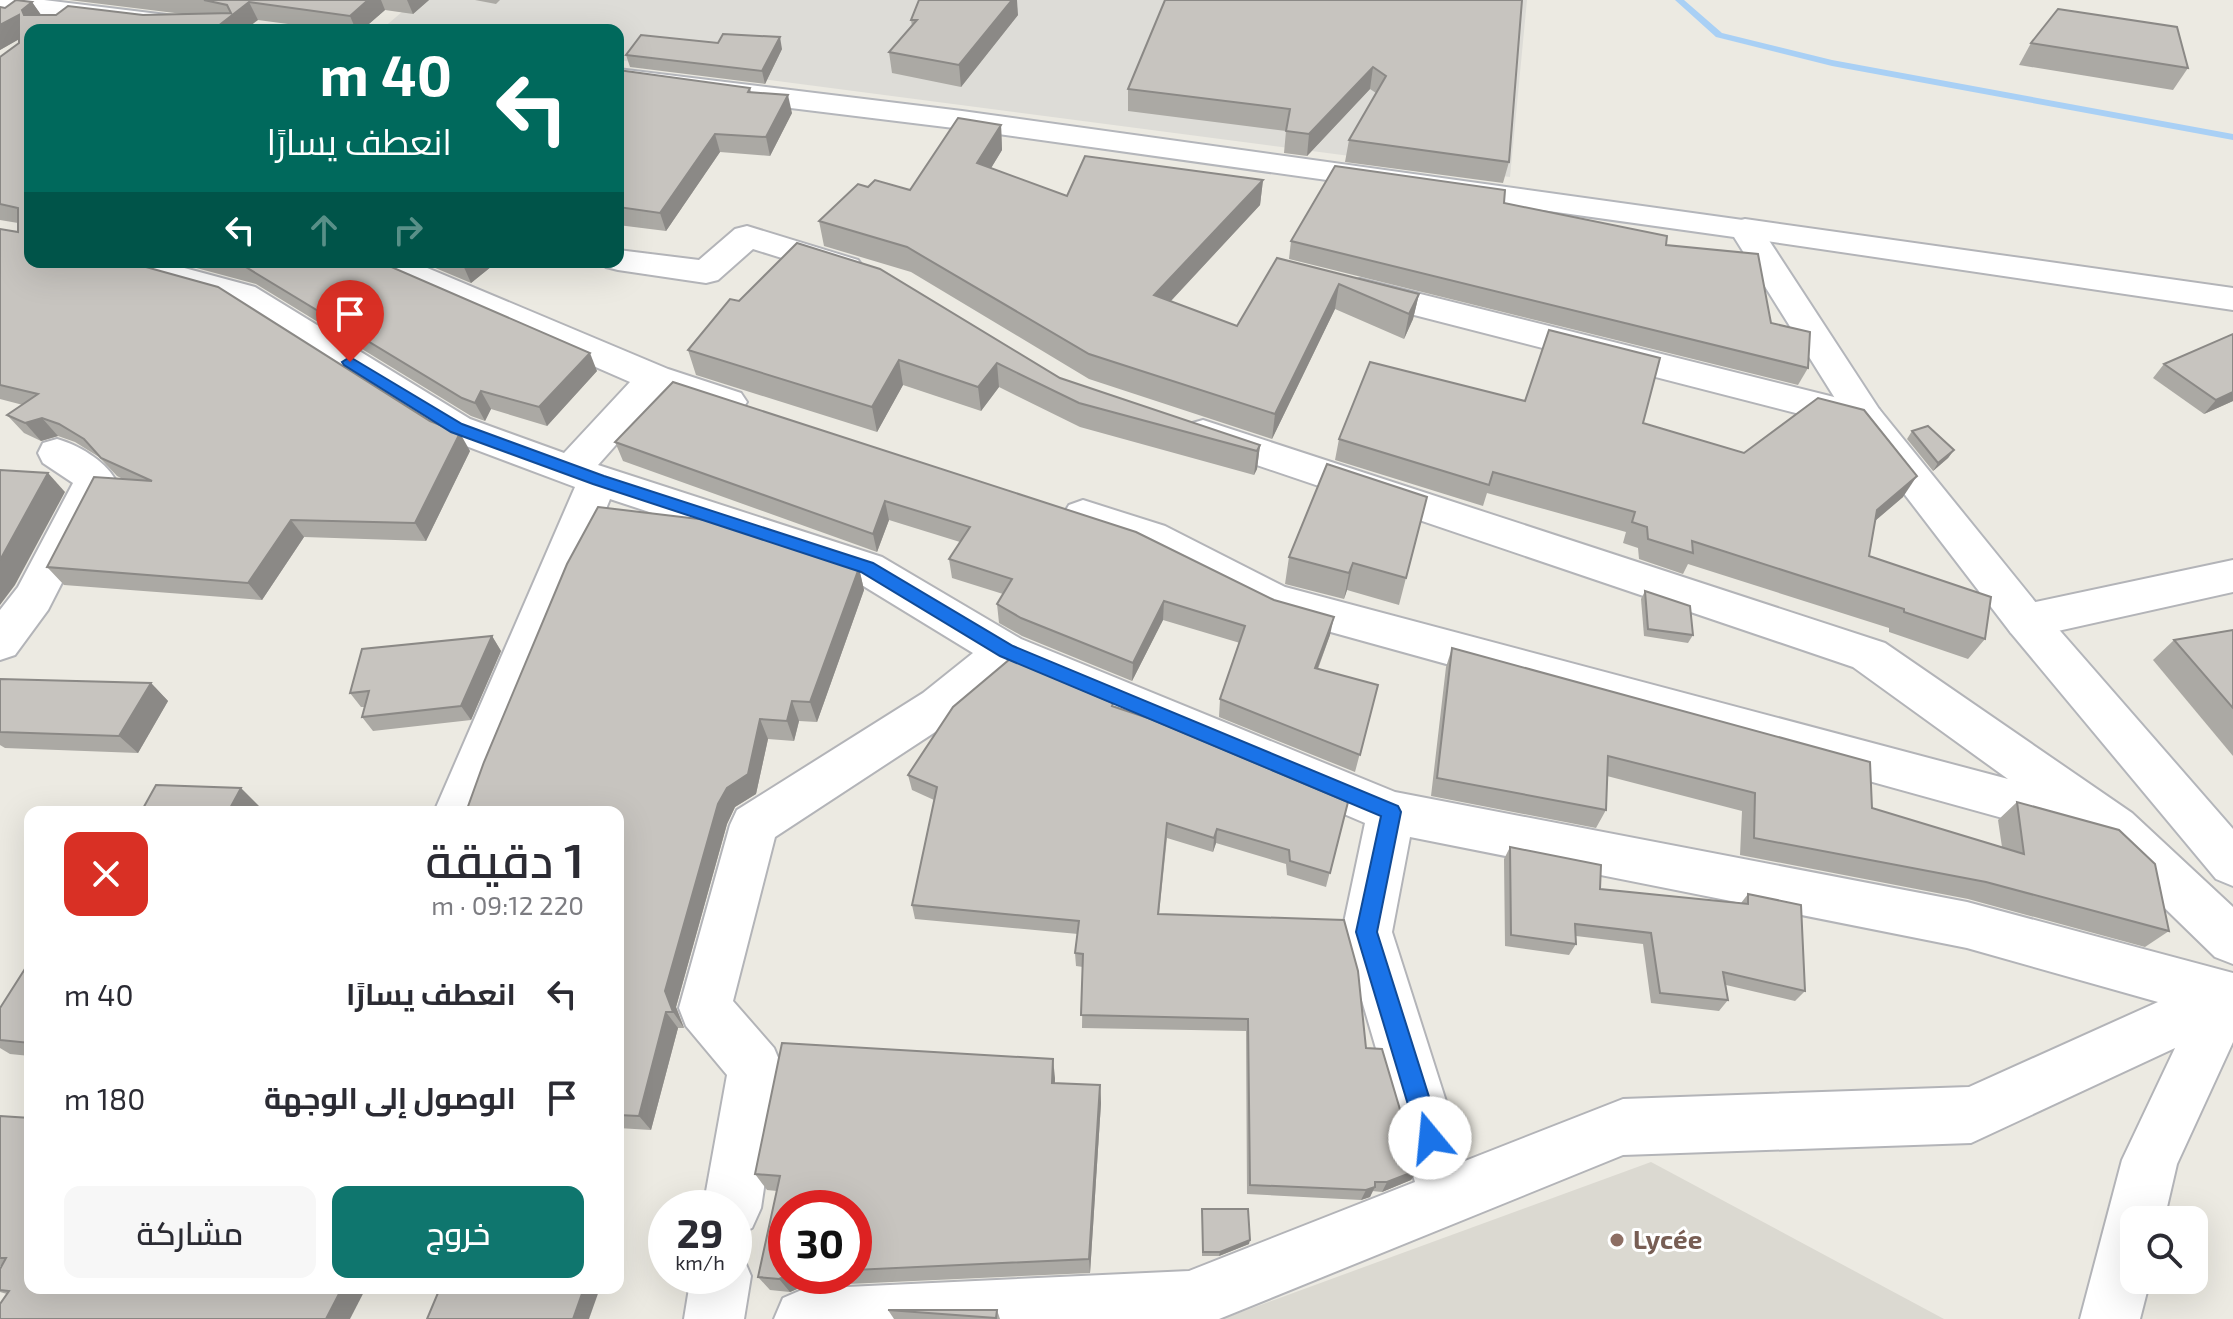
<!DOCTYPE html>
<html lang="ar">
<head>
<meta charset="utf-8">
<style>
  body { margin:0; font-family:"Exo 2",Cairo,sans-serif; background:#f7f7f7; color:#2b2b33; direction:rtl; height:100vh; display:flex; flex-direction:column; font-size:30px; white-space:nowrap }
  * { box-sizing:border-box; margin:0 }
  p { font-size:26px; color:#7c7c81 }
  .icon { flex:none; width:44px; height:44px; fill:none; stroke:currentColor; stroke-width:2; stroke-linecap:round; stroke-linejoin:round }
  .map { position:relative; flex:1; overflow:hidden; direction:ltr }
  .drawer { position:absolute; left:24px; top:806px; width:600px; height:488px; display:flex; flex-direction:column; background:#fff; border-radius:16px; box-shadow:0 8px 32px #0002; direction:rtl }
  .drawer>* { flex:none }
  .top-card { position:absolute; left:24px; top:24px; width:600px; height:244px; border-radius:16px; box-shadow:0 8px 32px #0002; direction:rtl; background:#00695c; color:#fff; overflow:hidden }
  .fabs { position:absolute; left:2120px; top:1206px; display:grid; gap:16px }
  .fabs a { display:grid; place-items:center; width:88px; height:88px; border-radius:16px; background:#fff; box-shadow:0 8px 32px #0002; font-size:40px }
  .speed { position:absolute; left:648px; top:1190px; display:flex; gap:16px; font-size:40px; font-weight:700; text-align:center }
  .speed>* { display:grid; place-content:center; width:104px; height:104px; border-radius:50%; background:#fff; box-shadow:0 8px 32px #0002; line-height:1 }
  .speed small { font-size:20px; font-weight:400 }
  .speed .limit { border:12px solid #d22; background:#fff; color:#111 }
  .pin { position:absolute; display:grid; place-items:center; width:68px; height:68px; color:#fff; margin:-82px -34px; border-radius:50% 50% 50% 0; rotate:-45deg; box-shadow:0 0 8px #0007 }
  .pin .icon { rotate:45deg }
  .me { position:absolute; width:88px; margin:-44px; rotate:343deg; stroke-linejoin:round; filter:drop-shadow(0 0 6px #0008) }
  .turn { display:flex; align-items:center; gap:28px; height:168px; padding:0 40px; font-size:36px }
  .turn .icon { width:104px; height:104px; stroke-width:2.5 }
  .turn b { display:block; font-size:56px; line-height:68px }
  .lanes { display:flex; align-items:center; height:76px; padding:0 40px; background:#0003; justify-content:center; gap:40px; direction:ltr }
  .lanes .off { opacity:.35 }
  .round { display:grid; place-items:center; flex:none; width:84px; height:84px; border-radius:16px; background:#f7f7f7 }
  .headline { display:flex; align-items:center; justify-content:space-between; height:136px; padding:0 40px }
  h1 { font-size:48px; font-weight:600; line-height:60px }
  .button { display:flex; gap:16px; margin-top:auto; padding:16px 40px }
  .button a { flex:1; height:92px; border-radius:16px; background:#0f766e; color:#fff; font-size:32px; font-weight:600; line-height:92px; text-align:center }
  .button a+a { background:#f7f7f7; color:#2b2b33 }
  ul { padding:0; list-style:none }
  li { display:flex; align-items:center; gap:24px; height:104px; padding:0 40px }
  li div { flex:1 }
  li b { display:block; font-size:30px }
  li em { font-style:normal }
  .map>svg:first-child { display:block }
  .industrial { fill:#dddcd7 }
  .education { fill:#dbd9d1 }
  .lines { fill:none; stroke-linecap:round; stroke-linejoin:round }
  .stream { fill:#a9d0f5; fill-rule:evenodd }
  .street-casing { stroke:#b3b4b8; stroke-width:4 }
  .secondary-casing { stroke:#b4b6bb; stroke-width:4 }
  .street { fill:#fff; fill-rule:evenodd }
  .secondary { fill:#fff; fill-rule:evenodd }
  .wall { fill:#aba9a4; fill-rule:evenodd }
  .shaded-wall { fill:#8b8986 }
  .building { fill:#c7c4bf; stroke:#8b8986; stroke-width:2 }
  .route { fill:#1a73e8; stroke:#114b97; stroke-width:2 }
  .education-dot { fill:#8d6e63; stroke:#fff; stroke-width:3 }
  .labels { text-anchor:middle; stroke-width:6; stroke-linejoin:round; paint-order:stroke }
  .near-education-label { font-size:26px; font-weight:bold; fill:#785e54; stroke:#fff; text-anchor:start }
</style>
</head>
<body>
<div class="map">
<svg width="2233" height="1319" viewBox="0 0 2233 1319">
  <rect width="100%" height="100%" fill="#eceae2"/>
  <polygon class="industrial" points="416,0 1527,0 1510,177 618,60 618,30 382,29"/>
  <polygon class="education" points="1651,1162 1944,1319 1222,1319"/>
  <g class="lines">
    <polygon class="stream" points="1675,0 1684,0 1722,33 1832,60 2233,134 2233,140 1832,66 1716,37"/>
    <g class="street-casing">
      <g id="street">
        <polygon points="1745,219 2233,288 2233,310 1733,236 1728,229 1733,222"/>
        <polygon points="747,226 858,260 863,267 858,274 846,278 753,249 718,280 706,283 618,270 606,267 602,262 618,262 618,250 699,260 735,229"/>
        <path d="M106 262H162L255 287 470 419 564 453 630 382 371 269 366 262H413L668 369 741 393 747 402 741 411 728 415 662 393 598 465 882 557 1021 639 1395 792 1967 902 2233 973V1042L2177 1164 2164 1220H2134V1280H2150L2140 1319H2080L2122 1160 2175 1048 1971 1143 1623 1155 1219 1319H774L783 1298 804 1289 1189 1271 1415 1182 1342 932 1365 823 1011 672 955 719 775 837 733 1001 774 1048 782 1067 761 1208 752 1228 734 1236V1208H703L727 1075 686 1026 679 1008 730 825 737 810 923 693 973 653 852 579 610 499 482 812H434L575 487 442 437 231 303 111 269ZM1410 837 1967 948 2158 1002 1969 1087 1623 1099 1465 1161 1392 932Z"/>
        <polygon points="1360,279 1866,405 1879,409 1885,418 1879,427 1866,431 1348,298 1343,290 1348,282"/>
        <polygon points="1203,420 1885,643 2132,813 2233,907 2233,964 2215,957 2100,845 1273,616 1137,548 1069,525 1063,515 1069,505 1083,500 1165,526 1285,587 2008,779 1853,667 1189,442 1184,433 1189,424"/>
        <path d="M57 439C78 445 104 460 115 479L48 610 15 655 0 660V610L18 587 73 483 43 463 38 453 43 443Z"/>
        <polygon points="2233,560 2233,592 2026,638 2011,633 2004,621 2011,609 2026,604"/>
        <polygon points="734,1252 742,1255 751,1276 744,1319 684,1319 691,1276 734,1276"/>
      </g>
    </g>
    <g class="secondary-casing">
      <g id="secondary">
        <polygon points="0,0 44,0 224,22 234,24 238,30 154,30 0,11"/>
        <polygon points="618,69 962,111 1757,222 1879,409 2041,609 2233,829 2233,886 2216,879 2011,633 1853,427 1734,237 962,129 618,87"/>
      </g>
    </g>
    <use href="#street" class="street"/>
    <use href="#secondary" class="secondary"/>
  </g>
  <g class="wall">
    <polygon points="69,0 429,0 413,14 385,10 362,30 333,30 258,20 30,30 30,262 470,451 426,541 304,537 262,600 64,585 47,567 123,479 117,476 99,457 75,442 58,436 41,441 24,433 7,415 23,405 0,399 0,229 18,232 18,223 0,220 0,57 19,43 19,39 0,50 0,7 5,8 32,2 41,15 183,14"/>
    <polygon points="475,0 500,0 496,4"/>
    <polygon points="1522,0 1509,162 1503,183 1345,162 1349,140 1376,93 1370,89 1307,156 1284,153 1286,131 1128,111 1128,89"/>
    <polygon points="1018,15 961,87 892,73 889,52 912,26 911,20"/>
    <polygon points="718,43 782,49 765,84 630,67 626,55"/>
    <polygon points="2031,43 2188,68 2173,90 2019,65"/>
    <polygon points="618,70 750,88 751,92 792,113 770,156 720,152 666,231 618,225"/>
    <polygon points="1001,125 1002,150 991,168 1067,196 1263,180 1260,205 1171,301 1237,326 1277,258 1419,294 1413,319 1404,339 1335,309 1272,439 1089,379 911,272 824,246 819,221 868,187 910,190"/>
    <polygon points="1504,203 1666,245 1771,323 1808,368 1798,385 1289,259 1291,241"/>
    <polygon points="174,262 380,262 597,371 547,426 491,409 485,421 471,416 256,284"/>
    <polygon points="421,262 497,262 471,283"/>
    <polygon points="730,299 1060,378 1260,445 1257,469 1254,475 1080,427 999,387 981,411 903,385 877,432 696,375 688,350"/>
    <polygon points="2233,334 2233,401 2204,414 2153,378 2164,364"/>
    <polygon points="673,382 1330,635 1318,669 1378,685 1355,772 1219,717 1220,699 1240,643 1163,620 1132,681 1022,636 999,623 997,604 1003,594 952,578 949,559 960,542 889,520 877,552 623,461 615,442"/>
    <polygon points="1525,401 1643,423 1744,453 1903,497 1875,521 1869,556 1985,639 1968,659 1889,632 1889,628 1688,564 1683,574 1639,559 1638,548 1623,543 1626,532 1487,493 1483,506 1335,460 1339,439"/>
    <polygon points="1912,431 1954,450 1948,458 1933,471 1907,439"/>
    <polygon points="1427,497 1399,605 1347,590 1344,599 1285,584 1289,557"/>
    <polygon points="859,568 864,590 817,722 799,721 794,741 768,739 756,794 735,807 727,824 676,1007 684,1028 678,1028 651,1130 618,1128 618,812"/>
    <polygon points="1645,591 1693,635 1688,643 1644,636 1641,599"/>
    <polygon points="2233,630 2233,756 2153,660 2174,640"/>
    <polygon points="492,636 501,651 471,720 373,731 362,717 365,707 361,707 350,693"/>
    <polygon points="1452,648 1872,808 2002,847 1998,820 2017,802 2169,931 2145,947 1968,899 1740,855 1742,811 1607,776 1606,810 1596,828 1431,796 1446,667"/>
    <polygon points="0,679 151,683 168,701 138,753 5,748 0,745"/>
    <polygon points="1113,703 1113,707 1348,802 1326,887 1287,875 1286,864 1216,843 1213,852 1167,838 1159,914 1366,1048 1418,1170 1411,1180 1382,1192 1372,1191 1370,1197 1361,1200 1247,1194 1246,1031 1082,1028 1083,967 1076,966 1075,953 1078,934 915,919 912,905 934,800 912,790 908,775"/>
    <polygon points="1510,847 1600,889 1741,903 1748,894 1805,991 1795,1001 1726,985 1728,1000 1719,1011 1651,1003 1643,944 1576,936 1576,944 1569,955 1505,946 1504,859"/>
    <polygon points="30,961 30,1056 10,1054 0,1048 0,1008"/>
    <path d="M1055 1078V1083L1100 1085 1101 1103 1090 1273 804 1286 790 1292 770 1290 758 1277 777 1191 767 1190 755 1174ZM854 1208V1276H786Z"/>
    <polygon points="0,1116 30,1288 7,1294 0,1292 0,1269 2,1266 0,1266"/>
    <polygon points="1202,1209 1249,1244 1219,1256 1202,1256"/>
    <polygon points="888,1310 997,1310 1000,1319 894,1319"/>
  </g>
  <g class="shaded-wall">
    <polygon points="368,0 381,0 385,10 362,30 356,30 350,16"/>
    <polygon points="407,0 429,0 413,14"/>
    <polygon points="1012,0 1017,0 1018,15 961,87 959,65"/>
    <polygon points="32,2 44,19 24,15 22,10"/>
    <polygon points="249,2 258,20 245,30 213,30"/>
    <polygon points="19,15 30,33 0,50 0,25"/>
    <polygon points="780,37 782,49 765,84 762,71"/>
    <polygon points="1373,67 1370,89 1307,156 1309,134"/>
    <polygon points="788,95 792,113 770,156 766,137"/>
    <polygon points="1001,125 1002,150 979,188 977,163"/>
    <polygon points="715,134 720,152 666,231 660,213"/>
    <polygon points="1263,180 1260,205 1153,320 1154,295"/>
    <polygon points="466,262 497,262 471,283 463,265"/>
    <polygon points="1339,284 1335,309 1272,439 1275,414"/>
    <polygon points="1419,294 1413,319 1404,339 1409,314"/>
    <polygon points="590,353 597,371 547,426 539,407"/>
    <polygon points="899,360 903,385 877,432 872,407"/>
    <polygon points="997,363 999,387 981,411 978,387"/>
    <polygon points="481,391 491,409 485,421 475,403"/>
    <polygon points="2233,392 2233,401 2204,414 2216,400"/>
    <polygon points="42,418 58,436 41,441 25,423"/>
    <polygon points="460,433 470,451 426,541 415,523"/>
    <polygon points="1260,445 1257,469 1254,475 1257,451"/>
    <polygon points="1954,450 1948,458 1933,471 1938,463"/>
    <polygon points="48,473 65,492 15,585 0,605 0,560"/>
    <polygon points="1917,476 1903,497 1863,531 1877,510"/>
    <polygon points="885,501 889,520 877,552 873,534"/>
    <polygon points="291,520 304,537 262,600 248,583"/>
    <polygon points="1353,563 1347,590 1344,599 1349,573"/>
    <polygon points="859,568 864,590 817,722 810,702"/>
    <polygon points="1164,601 1163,620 1132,681 1133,663"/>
    <polygon points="1334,617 1330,635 1311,686 1315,668"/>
    <polygon points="492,636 501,651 471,720 461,706"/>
    <polygon points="151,683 168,701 138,753 119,736"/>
    <polygon points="792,701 799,721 794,741 787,721"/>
    <polygon points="760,719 768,739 756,794 735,807 727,824 676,1007 684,1028 673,1012 665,991 718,804"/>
    <polygon points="241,788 261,808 259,812 228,812"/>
    <polygon points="1217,829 1216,843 1213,852 1214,838"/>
    <polygon points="666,1012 678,1028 651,1130 639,1116"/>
    <polygon points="1053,1059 1055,1078 1054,1101 1052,1083"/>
    <polygon points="1100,1085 1101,1103 1090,1273 1089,1259"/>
    <polygon points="1418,1170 1411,1180 1382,1192 1387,1182"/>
    <polygon points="1375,1187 1370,1197 1361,1200 1366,1190"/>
    <polygon points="1250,1240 1249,1244 1219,1256 1220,1252"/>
    <polygon points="786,1276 795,1276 804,1286 790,1292 779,1279"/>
    <polygon points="342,1288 366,1288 350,1319 326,1319"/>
    <polygon points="584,1288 600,1288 589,1319 573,1319"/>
  </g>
  <g class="building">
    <polygon points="16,0 32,2 22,10 24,15 56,15 68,6 143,15 231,13 227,5 204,0 368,0 350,16 249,2 213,30 30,30 30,262 128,262 218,287 430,421 460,433 415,523 291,520 248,583 47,567 94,477 152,481 101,458 84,439 59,424 42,418 25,423 7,415 38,394 0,385 0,229 18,232 18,208 0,204 0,57 19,43 19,15 0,25 0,7 5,8"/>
    <polygon points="919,0 1012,0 959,65 889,52 917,20 911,20"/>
    <polygon points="1165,0 1522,0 1509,162 1349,140 1386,76 1373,67 1309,134 1286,131 1290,109 1128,89"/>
    <polygon points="2058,9 2177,27 2188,68 2031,43"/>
    <polygon points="723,34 780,37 762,71 626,55 641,35 718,43"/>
    <polygon points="618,70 750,88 748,92 788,95 766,137 715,134 660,213 618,207"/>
    <polygon points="958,118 1001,125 977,163 1067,196 1085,156 1263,180 1154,295 1237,326 1277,258 1419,294 1409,314 1339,284 1275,414 1089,354 907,247 819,221 858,184 868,187 875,180 910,190"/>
    <polygon points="1335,166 1505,190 1504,203 1667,236 1666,245 1758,254 1771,323 1810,332 1808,368 1291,241"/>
    <polygon points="797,243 880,269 1060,378 1260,445 1257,451 1079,403 997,363 978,387 899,360 872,407 688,350 730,299 739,301"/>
    <polygon points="231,262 380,262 590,353 539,407 481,391 475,403 462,398 244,266"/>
    <polygon points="1549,330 1660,358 1643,423 1744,453 1818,398 1864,410 1917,476 1877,510 1869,556 1991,597 1985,639 1904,612 1904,609 1692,541 1693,553 1648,539 1647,527 1632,522 1635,512 1493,472 1489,485 1339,439 1370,362 1525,401"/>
    <polygon points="2233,334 2233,392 2216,400 2164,364"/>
    <polygon points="673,382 1136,532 1274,600 1334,617 1315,668 1378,685 1360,755 1220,699 1245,626 1164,601 1133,663 1021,618 997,604 1012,579 949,559 970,527 885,501 873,534 615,442"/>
    <polygon points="1928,426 1954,450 1938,463 1912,431"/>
    <polygon points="1327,464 1427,497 1406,578 1353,563 1349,573 1289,557"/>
    <polygon points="0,470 48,473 0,560"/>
    <polygon points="598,507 732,523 845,560 859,568 810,702 792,701 787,721 760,719 748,774 727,788 718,804 665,991 673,1012 666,1012 639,1116 618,1115 618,812 466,812 484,762 567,564"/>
    <polygon points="1645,591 1690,606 1693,635 1648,629"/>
    <polygon points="2233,630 2233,708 2174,640"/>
    <polygon points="492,636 461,706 362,717 369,691 350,693 362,649"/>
    <polygon points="1452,648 1870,762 1872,808 2024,854 2017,802 2119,830 2155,864 2169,931 1986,882 1754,838 1755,793 1608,756 1606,810 1437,778"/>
    <polygon points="1010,659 1113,703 1112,706 1151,719 1348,802 1330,873 1290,861 1289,850 1217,829 1214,838 1167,823 1158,914 1344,920 1358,971 1366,1048 1382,1049 1418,1170 1387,1182 1375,1182 1375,1187 1366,1190 1250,1185 1248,1019 1081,1015 1083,954 1075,953 1079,921 912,905 937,787 908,775 953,707"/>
    <polygon points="0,679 151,683 119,736 0,732"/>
    <polygon points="156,785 241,788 228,812 141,812"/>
    <polygon points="1510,847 1601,865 1600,889 1748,904 1748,894 1801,905 1805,991 1723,972 1728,1000 1660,993 1651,933 1575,924 1576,944 1511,935"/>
    <polygon points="30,961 30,1043 0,1040 0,1008"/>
    <polygon points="782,1043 1053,1059 1052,1083 1100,1085 1089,1259 854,1270 854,1208 786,1208 786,1276 779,1279 758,1277 780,1176 755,1174"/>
    <polygon points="0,1116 30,1118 30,1288 342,1288 326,1319 0,1319 0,1304 9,1291 0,1290 0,1269 6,1258 0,1258"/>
    <polygon points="1202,1209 1248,1209 1250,1240 1220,1252 1203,1252"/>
    <polygon points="440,1288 584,1288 573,1319 427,1319"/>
    <polygon points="888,1310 997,1310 996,1318"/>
  </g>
  <polygon class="route" points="350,357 462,424 604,476 873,563 1013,646 1398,806 1401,812 1377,932 1442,1138 1438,1147 1430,1150 1422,1147 1418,1138 1356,932 1381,816 1000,656 861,572 593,484 451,432 344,365 342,362"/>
  <circle class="education-dot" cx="1617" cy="1240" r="8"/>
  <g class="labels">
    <g class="near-education-label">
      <text x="1633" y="1249">Lycée</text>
    </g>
  </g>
</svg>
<div class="fabs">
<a><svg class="icon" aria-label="search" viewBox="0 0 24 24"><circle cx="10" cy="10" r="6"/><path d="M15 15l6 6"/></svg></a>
</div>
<div class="speed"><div>29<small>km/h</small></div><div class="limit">30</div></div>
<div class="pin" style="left:350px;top:362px;background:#d93025"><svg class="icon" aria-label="arrive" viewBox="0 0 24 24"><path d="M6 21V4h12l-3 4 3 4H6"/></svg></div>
<svg class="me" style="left:1430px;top:1138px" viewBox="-20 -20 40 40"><circle r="19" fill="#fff"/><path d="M0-13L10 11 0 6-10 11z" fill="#1a73e8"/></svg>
<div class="top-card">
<div class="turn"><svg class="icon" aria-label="left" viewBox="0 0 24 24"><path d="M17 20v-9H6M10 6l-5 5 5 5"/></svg><div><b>40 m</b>انعطف يسارًا</div></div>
<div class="lanes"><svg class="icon" aria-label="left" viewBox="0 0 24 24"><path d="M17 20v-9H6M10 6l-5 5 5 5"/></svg><svg class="icon off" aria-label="ahead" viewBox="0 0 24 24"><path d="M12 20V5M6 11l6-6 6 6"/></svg><svg class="icon off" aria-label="right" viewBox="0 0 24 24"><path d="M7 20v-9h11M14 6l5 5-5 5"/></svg></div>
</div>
<section class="drawer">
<div class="headline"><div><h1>1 دقيقة</h1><p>220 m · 09:12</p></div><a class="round" style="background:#d93025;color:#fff"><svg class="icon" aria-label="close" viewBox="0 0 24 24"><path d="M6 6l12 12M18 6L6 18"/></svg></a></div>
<ul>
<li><svg class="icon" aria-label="left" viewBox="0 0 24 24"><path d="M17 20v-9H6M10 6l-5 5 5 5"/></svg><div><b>انعطف يسارًا</b></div><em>40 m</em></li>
<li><svg class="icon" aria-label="arrive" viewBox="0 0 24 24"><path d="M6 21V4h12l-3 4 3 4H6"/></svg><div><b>الوصول إلى الوجهة</b></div><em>180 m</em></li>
</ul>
<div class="button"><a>خروج</a><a>مشاركة</a></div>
</section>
</div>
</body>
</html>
